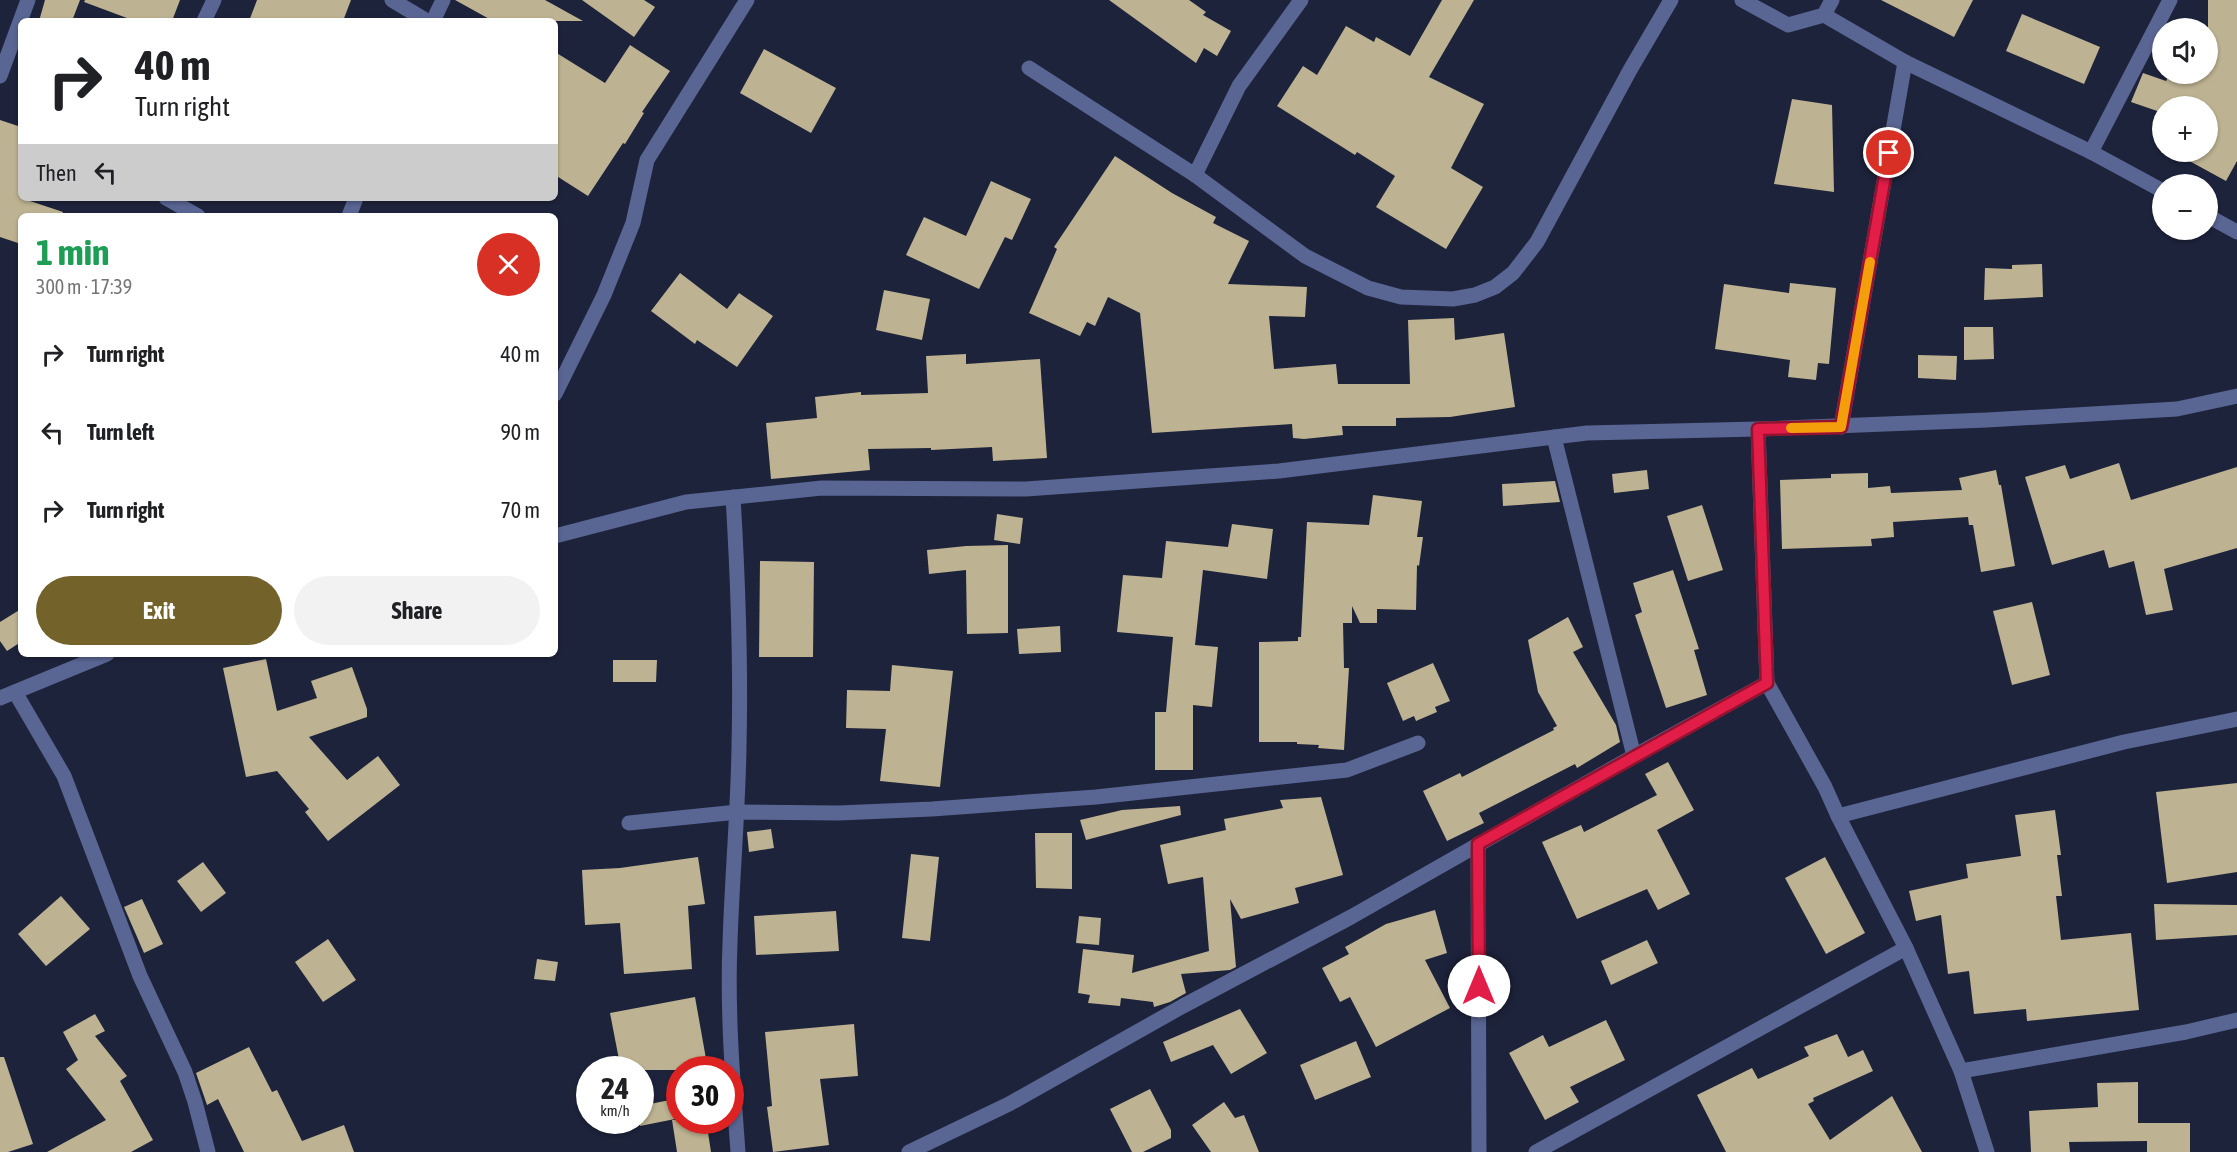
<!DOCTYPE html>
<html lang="en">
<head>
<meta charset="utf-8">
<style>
  body { margin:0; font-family:"Asap Condensed",sans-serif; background:#f2f2f2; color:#202124; height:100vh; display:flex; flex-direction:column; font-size:22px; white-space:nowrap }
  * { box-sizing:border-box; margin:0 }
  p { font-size:20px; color:#757577 }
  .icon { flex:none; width:33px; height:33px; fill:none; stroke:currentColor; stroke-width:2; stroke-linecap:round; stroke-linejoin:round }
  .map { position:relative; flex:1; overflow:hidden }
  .panel { position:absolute; left:18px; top:213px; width:540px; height:444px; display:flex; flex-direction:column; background:#fff; border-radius:9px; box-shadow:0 2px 4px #0004 }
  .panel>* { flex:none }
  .top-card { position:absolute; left:18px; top:18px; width:540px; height:183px; border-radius:9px; box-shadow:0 2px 4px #0004; background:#fff; color:#202124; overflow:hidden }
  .controls { position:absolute; left:2152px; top:18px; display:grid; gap:12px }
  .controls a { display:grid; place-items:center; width:66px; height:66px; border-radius:50%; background:#fff; box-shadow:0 2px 4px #0004; font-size:30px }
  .speed { position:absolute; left:576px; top:1056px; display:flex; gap:12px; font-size:30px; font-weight:700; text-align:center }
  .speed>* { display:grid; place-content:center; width:78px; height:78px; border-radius:50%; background:#fff; box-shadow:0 2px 4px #0004; line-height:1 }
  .speed small { font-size:15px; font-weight:400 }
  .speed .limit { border:9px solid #d22; background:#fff; color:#111 }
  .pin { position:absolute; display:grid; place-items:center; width:51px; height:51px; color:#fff; margin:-26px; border:3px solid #fff; border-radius:50%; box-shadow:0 2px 6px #0007 }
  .me { position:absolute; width:66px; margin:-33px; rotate:0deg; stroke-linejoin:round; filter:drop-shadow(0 0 4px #0008) }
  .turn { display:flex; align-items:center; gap:21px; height:126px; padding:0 18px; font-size:27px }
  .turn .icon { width:78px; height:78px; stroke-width:2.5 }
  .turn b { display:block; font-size:42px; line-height:51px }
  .then { display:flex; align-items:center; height:57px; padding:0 18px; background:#0003; gap:12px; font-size:22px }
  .round { display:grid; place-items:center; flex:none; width:63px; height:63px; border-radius:32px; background:#f2f2f2 }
  .summary { display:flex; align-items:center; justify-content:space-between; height:102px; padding:0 18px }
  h1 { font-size:36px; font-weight:700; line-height:45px; color:#1e9e55 }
  .primary-button { display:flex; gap:12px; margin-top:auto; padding:12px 18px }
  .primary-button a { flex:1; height:69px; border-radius:36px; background:#73632b; color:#fff; font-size:24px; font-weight:700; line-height:69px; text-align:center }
  .primary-button a+a { background:#f2f2f2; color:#202124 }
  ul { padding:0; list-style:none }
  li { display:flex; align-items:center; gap:18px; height:78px; padding:0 18px }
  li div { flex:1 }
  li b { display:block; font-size:22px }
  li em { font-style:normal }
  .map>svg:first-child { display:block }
  .building { fill:#bdb291 }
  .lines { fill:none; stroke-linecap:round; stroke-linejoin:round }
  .minor { stroke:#596592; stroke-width:15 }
  .tertiary { stroke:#596592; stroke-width:15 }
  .route-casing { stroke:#92132f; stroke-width:15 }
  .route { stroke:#e11d48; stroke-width:10 }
  .slow { stroke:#f59e0b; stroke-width:10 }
</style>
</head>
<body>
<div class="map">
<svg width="2237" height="1152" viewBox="0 0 2237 1152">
  <rect width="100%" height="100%" fill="#1d233b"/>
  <g class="building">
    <polygon points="45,0 80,0 72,21 39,21"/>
    <polygon points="85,0 180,0 172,21 135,21 84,2"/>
    <polygon points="257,0 351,0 343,21 249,21"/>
    <polygon points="455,0 545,0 583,21 493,21"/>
    <polygon points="582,0 644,0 655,7 634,37"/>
    <polygon points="1109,0 1189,0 1206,12 1203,15 1231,31 1217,56 1204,48 1196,63"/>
    <polygon points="1442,0 1474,0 1429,77 1484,104 1451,168 1483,187 1446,249 1376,207 1395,176 1357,152 1355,155 1277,106 1303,66 1317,75 1346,26 1374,42 1376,37 1410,56"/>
    <polygon points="1881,0 1973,0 1954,37"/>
    <polygon points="2208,0 2237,0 2237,161 2226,181 2173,152 2208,152 2208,106 2163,106 2163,113 2131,102 2143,73 2166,81 2170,74 2208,74"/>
    <polygon points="2022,14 2100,47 2084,84 2006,51"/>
    <polygon points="630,45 670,71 642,112 644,113 625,144 623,143 588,196 555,175 555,52 605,83"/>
    <polygon points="764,49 836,88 811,133 740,93"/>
    <polygon points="1792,99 1832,105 1834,192 1774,184"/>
    <polygon points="0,120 21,127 21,198 63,212 62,216 21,216 21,244 0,237"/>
    <polygon points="1115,156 1172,193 1216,217 1213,223 1249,241 1228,284 1307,287 1305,317 1269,316 1274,369 1336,364 1338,384 1410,384 1408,320 1454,318 1455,340 1504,333 1515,407 1450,417 1396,418 1396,426 1342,426 1343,435 1304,439 1293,438 1292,424 1152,433 1140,313 1108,297 1095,326 1087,322 1080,336 1029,313 1057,249 1054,247"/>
    <polygon points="991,181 1031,199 1012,240 1005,237 979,289 906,255 924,217 966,236"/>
    <polygon points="2042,264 2043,297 1984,300 1985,268 2012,269 2012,265"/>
    <polygon points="680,273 727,309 739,293 773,316 737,367 697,340 695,344 651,311"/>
    <polygon points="1790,283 1836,288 1829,364 1818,363 1816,380 1788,377 1790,360 1715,349 1724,284 1789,293"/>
    <polygon points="884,290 930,299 922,340 876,330"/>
    <polygon points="1964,327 1993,327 1994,359 1964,360"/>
    <polygon points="966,354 966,364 1040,359 1047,458 993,461 992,447 931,450 931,448 868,449 870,470 771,479 766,423 817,418 815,397 861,392 861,395 928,393 926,356"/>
    <polygon points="1918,355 1957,356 1956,380 1918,378"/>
    <polygon points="2119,463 2131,500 2237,467 2237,548 2164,569 2173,610 2146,615 2134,561 2109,568 2104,550 2052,565 2025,477 2065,465 2070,479"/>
    <polygon points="1647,470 1649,489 1614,493 1612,474"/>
    <polygon points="1996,470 1999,485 2001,485 2015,566 1981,572 1973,525 1969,525 1968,517 1893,522 1894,537 1871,539 1872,546 1782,549 1780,480 1831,478 1831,474 1868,473 1868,488 1890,486 1891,493 1962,490 1959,478"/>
    <polygon points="1555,481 1560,502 1503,506 1502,484"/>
    <polygon points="1373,495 1422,501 1417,537 1423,537 1419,566 1417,565 1416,610 1377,609 1377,623 1360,623 1352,606 1352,623 1343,623 1344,668 1349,668 1344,750 1318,748 1319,745 1297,744 1297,742 1259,742 1259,642 1298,641 1298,637 1301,637 1307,522 1369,525"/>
    <polygon points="1702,505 1723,570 1688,581 1667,516"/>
    <polygon points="997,514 1023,518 1020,544 994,540"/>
    <polygon points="1232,524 1273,529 1267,579 1203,570 1195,645 1218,647 1212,707 1193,705 1193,770 1155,770 1155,712 1166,712 1173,637 1117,632 1123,575 1162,578 1166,541 1228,547"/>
    <polygon points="1008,545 1008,633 967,634 966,570 929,574 927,550 966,546"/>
    <polygon points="760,561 814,562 813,657 759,657"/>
    <polygon points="1673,570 1699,649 1694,650 1707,695 1666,708 1635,615 1642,612 1633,583"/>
    <polygon points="2032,602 2050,675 2012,685 1993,611"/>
    <polygon points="21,609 21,642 7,651 0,641 0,622"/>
    <polygon points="1568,617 1583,647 1573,652 1616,725 1620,742 1577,768 1575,764 1479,813 1484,823 1447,841 1423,791 1460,773 1462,777 1554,730 1553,728 1557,726 1538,692 1528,640"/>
    <polygon points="1060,626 1061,652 1019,654 1017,629"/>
    <polygon points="266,659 277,711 317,698 311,681 352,667 367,709 367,717 309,737 347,780 378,756 400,785 328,841 305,812 309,809 277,771 246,777 223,668"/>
    <polygon points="613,660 657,660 656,682 613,682"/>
    <polygon points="1433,663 1450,701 1435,707 1437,712 1416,721 1414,716 1403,721 1387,683"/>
    <polygon points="892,665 953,671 940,787 880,781 886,729 846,728 847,690 890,691"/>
    <polygon points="1668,762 1694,810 1657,830 1690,894 1658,910 1647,889 1577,919 1542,842 1581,825 1584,832 1657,795 1645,774"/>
    <polygon points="2237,783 2237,872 2167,883 2156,792"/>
    <polygon points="1321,797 1343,875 1295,888 1299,903 1241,919 1230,899 1236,967 1230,970 1181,974 1186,993 1170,1002 1154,1007 1153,1002 1121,998 1120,1006 1088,1003 1090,995 1078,993 1083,949 1134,955 1132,973 1209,951 1203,877 1168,884 1160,845 1226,830 1224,819 1283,808 1280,800"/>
    <polygon points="1180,806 1181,815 1086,840 1080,820 1122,810"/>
    <polygon points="2055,810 2061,855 2057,855 2062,896 2056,896 2061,940 2131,933 2139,1010 2027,1021 2026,1009 1974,1014 1969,971 1948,974 1941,915 1916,921 1909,891 1968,878 1966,864 2021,856 2015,815"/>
    <polygon points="771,829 774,848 749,852 747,832"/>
    <polygon points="1035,833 1072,833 1072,889 1036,888"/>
    <polygon points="911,854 939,857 930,941 902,938"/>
    <polygon points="698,857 705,904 688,906 692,969 624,974 620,923 585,925 582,870 620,868"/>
    <polygon points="1825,857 1865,933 1826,954 1785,878"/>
    <polygon points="203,862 226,893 201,912 177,881"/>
    <polygon points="61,896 90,929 46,966 18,934"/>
    <polygon points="142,899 163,944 144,953 124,907"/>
    <polygon points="2154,904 2237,905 2237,935 2156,940"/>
    <polygon points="1435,910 1447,953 1425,960 1450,1008 1376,1047 1350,997 1340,1002 1322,968 1349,954 1345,947 1386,924"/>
    <polygon points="836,911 839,951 756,955 754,916"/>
    <polygon points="1079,916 1101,918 1099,945 1076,943"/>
    <polygon points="328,939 356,980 323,1002 295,962"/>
    <polygon points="1647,940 1658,963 1611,985 1601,961"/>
    <polygon points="537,959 558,962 555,981 534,979"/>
    <polygon points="695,997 708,1070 621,1070 610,1013"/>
    <polygon points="1240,1009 1267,1053 1231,1074 1213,1045 1171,1062 1163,1042"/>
    <polygon points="95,1014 105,1031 95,1036 127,1076 120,1081 153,1140 131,1152 47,1152 106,1120 66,1069 78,1060 63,1032"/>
    <polygon points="1606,1020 1625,1060 1570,1087 1579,1102 1545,1120 1509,1053 1543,1035 1549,1047"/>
    <polygon points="854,1024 858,1076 820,1079 829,1145 773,1152 767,1107 772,1106 765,1032"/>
    <polygon points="1837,1034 1848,1057 1863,1050 1873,1071 1813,1098 1814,1101 1808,1104 1830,1140 1892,1096 1922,1152 1726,1152 1697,1095 1752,1068 1758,1079 1809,1056 1804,1047"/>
    <polygon points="1356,1041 1371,1077 1315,1100 1300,1065"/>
    <polygon points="249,1047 272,1092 277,1090 302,1141 344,1125 354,1152 244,1152 218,1099 207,1105 196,1073"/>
    <polygon points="0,1057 4,1057 33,1144 8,1152 0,1152"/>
    <polygon points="2138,1082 2138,1123 2190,1123 2190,1152 2147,1152 2147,1141 2069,1142 2070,1152 2031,1152 2029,1111 2098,1107 2097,1083"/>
    <polygon points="1150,1089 1171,1130 1171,1138 1143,1152 1132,1152 1110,1109"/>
    <polygon points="680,1098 680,1118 640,1126 640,1106"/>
    <polygon points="1224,1102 1235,1118 1244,1115 1259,1152 1211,1152 1192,1125"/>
    <polygon points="672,1120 706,1120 711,1152 677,1152"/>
  </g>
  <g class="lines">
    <g class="minor">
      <polyline points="392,0 427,21"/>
      <polyline points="1742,0 1788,25 1824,15 1832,0"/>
      <polyline points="1824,15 1905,62 2091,152 2163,191"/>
      <polyline points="204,21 214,0"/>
      <polyline points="433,21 443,0"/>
      <polyline points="1029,68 1195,175 1305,256 1368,288 1401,297 1453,299 1475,295 1495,287 1513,273 1537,242 1630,70 1671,0"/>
      <polyline points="0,76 28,0"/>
      <polyline points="2091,152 2170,0"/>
      <polyline points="1195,175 1239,86 1301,0"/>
      <polyline points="166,198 198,216"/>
      <polyline points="349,216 356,198"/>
      <polyline points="2208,216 2237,232"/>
      <polyline points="555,394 604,295 633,223 647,160 747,0"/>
      <polyline points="1841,427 1905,62"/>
      <polyline points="1758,429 1767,683 1825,787 1838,816 2124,742 2237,719"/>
      <polyline points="1554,437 1634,756"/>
      <path d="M733 497C738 580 741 664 739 747 738 813 732 878 730 943 727 1011 733 1084 738 1152"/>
      <polyline points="15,692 64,776 140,976 185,1072 195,1102 208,1152"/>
      <polyline points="1838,816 1906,948 1961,1071 1987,1152"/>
      <polyline points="629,823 738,812 839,813 932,809 1096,797 1347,770 1418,743"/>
      <polyline points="1478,844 1479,1152"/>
      <polyline points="1961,1071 2186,1032 2237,1020"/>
      <polyline points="909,1152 1009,1104 1183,1006 1351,917 1634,756 1767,683"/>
      <polyline points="1536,1152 1906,948"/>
    </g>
    <g class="tertiary">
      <polyline points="555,536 686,502 822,488 1026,489 1279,471 1587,433 1758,429 1987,420 2177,409 2237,396"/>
      <polyline points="0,698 107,654"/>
    </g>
  </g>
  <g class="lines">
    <g class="route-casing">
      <polyline id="route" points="1479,986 1478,844 1767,683 1758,429 1841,427 1889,153"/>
    </g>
    <use href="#route" class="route"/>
    <polyline class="slow" points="1791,428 1841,427 1870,262"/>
  </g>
</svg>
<div class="controls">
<a><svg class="icon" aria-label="sound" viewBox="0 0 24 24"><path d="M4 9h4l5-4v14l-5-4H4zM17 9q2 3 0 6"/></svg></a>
<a>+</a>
<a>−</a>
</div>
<div class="speed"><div>24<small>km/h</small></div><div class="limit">30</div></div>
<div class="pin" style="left:1889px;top:153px;background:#d93025"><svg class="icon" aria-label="arrive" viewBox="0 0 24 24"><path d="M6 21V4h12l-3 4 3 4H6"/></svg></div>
<svg class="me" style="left:1479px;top:986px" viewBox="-20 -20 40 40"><circle r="19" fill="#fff"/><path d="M0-13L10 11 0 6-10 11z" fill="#e11d48"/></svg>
<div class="top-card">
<div class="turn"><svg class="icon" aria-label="right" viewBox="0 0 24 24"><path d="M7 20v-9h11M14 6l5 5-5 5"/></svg><div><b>40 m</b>Turn right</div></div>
<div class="then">Then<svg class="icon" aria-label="left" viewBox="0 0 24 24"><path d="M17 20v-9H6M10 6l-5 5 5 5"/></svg></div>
</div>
<section class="panel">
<div class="summary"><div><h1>1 min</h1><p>300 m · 17:39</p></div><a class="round" style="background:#d93025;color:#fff"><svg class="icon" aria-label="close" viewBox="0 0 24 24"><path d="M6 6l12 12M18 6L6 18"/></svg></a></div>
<ul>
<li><svg class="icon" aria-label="right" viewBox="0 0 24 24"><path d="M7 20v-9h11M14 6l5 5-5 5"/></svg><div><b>Turn right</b></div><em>40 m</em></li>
<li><svg class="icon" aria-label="left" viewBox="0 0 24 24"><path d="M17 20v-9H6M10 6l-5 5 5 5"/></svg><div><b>Turn left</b></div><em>90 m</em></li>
<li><svg class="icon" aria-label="right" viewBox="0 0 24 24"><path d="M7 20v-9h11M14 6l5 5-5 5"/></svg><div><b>Turn right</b></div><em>70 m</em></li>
</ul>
<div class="primary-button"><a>Exit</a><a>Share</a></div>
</section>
</div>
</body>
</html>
